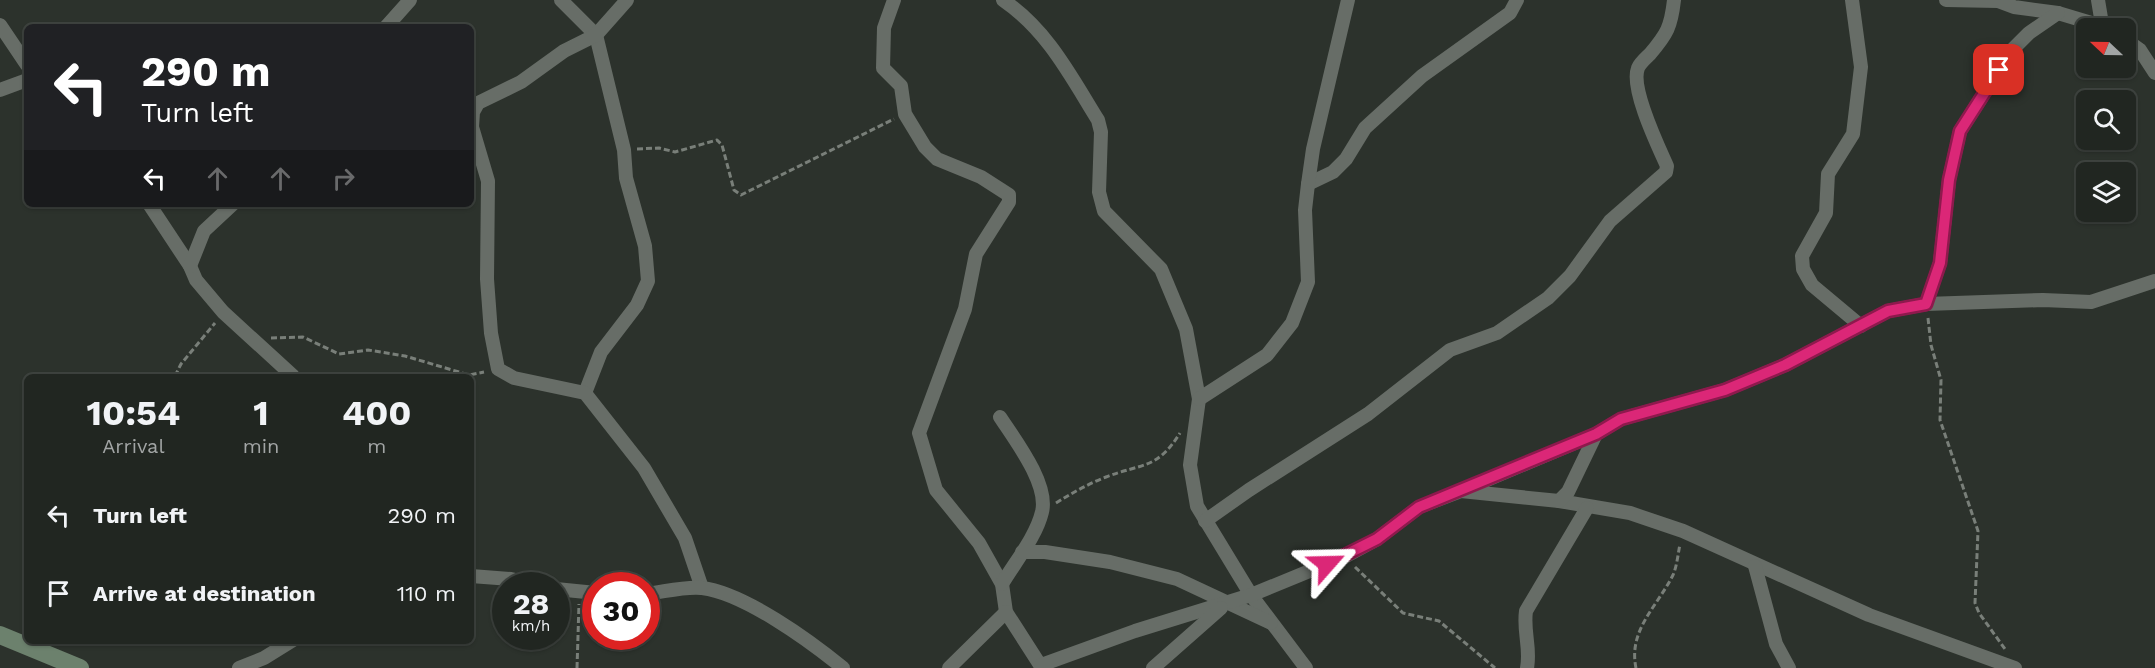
<!DOCTYPE html>
<html lang="en">
<head>
<meta charset="utf-8">
<style>
  body { margin:0; font-family:"Work Sans",sans-serif; background:#292e2a; color:#f1f3f6; height:100vh; display:flex; flex-direction:column; font-size:22px; white-space:nowrap }
  * { box-sizing:border-box; margin:0 }
  p { font-size:20px; color:#a2a5a5 }
  .icon { flex:none; width:33px; height:33px; fill:none; stroke:currentColor; stroke-width:2; stroke-linecap:round; stroke-linejoin:round }
  .map { position:relative; flex:1; overflow:hidden }
  .details { position:absolute; left:24px; top:374px; width:450px; height:270px; display:flex; flex-direction:column; background:#212621; border-radius:9px; box-shadow:0 2px 4px #0004,0 0 0 2px #3e433f }
  .details>* { flex:none }
  .top-card { position:absolute; left:24px; top:24px; width:450px; height:183px; border-radius:9px; box-shadow:0 2px 4px #0004,0 0 0 2px #3e433f; background:#202124; color:#fff; overflow:hidden }
  .needle { width:39px; rotate:292deg }
  .fabs { position:absolute; left:2076px; top:18px; display:grid; gap:12px }
  .fabs a { display:grid; place-items:center; width:60px; height:60px; border-radius:9px; background:#212621; box-shadow:0 2px 4px #0004,0 0 0 2px #3e433f; font-size:30px }
  .speed { position:absolute; left:492px; top:572px; display:flex; gap:12px; font-size:30px; font-weight:700; text-align:center }
  .speed>* { display:grid; place-content:center; width:78px; height:78px; border-radius:50%; background:#212621; box-shadow:0 2px 4px #0004,0 0 0 2px #3e433f; line-height:1 }
  .speed small { font-size:15px; font-weight:400 }
  .speed .limit { border:9px solid #d22; background:#fff; color:#111 }
  .pin { position:absolute; display:grid; place-items:center; width:51px; height:51px; color:#fff; margin:-26px; border-radius:12px; box-shadow:0 3px 9px #0006 }
  .me { position:absolute; width:66px; margin:-33px; rotate:65deg; stroke-linejoin:round; filter:drop-shadow(0 0 4px #0008) }
  .turn { display:flex; align-items:center; gap:21px; height:126px; padding:0 18px; font-size:27px }
  .turn .icon { width:78px; height:78px; stroke-width:2.5 }
  .turn b { display:block; font-size:42px; line-height:51px }
  .lanes { display:flex; align-items:center; height:57px; padding:0 18px; background:#0003; justify-content:center; gap:30px; direction:ltr }
  .lanes .off { opacity:.35 }
  .eta { display:flex; justify-content:space-evenly; align-items:center; height:102px; text-align:center }
  .eta b { font-size:36px; font-weight:700; line-height:42px }
  ul { padding:0; list-style:none }
  li { display:flex; align-items:center; gap:18px; height:78px; padding:0 18px }
  li div { flex:1 }
  li b { display:block; font-size:22px }
  li em { font-style:normal }
  .map>svg:first-child { display:block }
  .lines { fill:none; stroke-linecap:round; stroke-linejoin:round }
  .path { stroke:#797f79; stroke-width:3; stroke-dasharray:6 3; stroke-linecap:butt }
  .street { stroke:#676d67; stroke-width:14 }
  .secondary { stroke:#6c816d; stroke-width:18 }
  .route-casing { stroke:#8e194d; stroke-width:15 }
  .route { stroke:#db2777; stroke-width:10 }
</style>
</head>
<body>
<div class="map">
<svg width="2155" height="668" viewBox="0 0 2155 668">
  <rect width="100%" height="100%" fill="#2c322c"/>
  <g class="lines">
    <g class="path">
      <polyline points="637,149 659,148 675,152 717,140 722,145 734,190 741,195 894,119"/>
      <polyline points="1928,318 1931,345 1941,380 1940,420 1978,531 1975,603 1979,613 2005,649"/>
      <polyline points="271,338 303,337 339,354 368,350 405,356 469,375 484,372"/>
      <polyline points="175,376 181,364 215,323"/>
      <path d="M1056 503C1072 493 1088 484 1106 477 1142 463 1157 470 1180 433"/>
      <polyline points="1355,567 1403,613 1439,621 1495,668"/>
      <polyline points="577,668 579,604"/>
      <path d="M1636 668C1628 630 1657 607 1673 575 1677 566 1678 554 1680 544"/>
    </g>
    <g class="street">
      <polyline points="561,0 596,35 624,150 626,178 645,246 648,281 637,305 601,352 585,393"/>
      <polyline points="627,0 596,35 564,51 521,82 478,103 473,112 472,127 488,181 487,279 491,333 498,369 514,378 585,393 644,468 685,538 702,588"/>
      <polyline points="894,0 884,28 883,68 901,86 905,114 925,147 937,159 981,177 1009,195 1009,202 976,254 965,309 919,433 936,490 979,543 1002,584 1006,612 1042,668"/>
      <path d="M1003 0C1048 31 1070 75 1098 120L1101 132 1099 192 1104 211 1161 269 1186 329 1199 399 1190 465 1197 506 1251 595 1306 668"/>
      <polyline points="1852,0 1861,67 1853,134 1828,174 1826,213 1802,256 1803,269 1812,285 1861,326"/>
      <polyline points="1946,0 1998,1 2014,7 2058,13 2108,28"/>
      <polyline points="2098,0 2102,24"/>
      <polyline points="0,25 27,65"/>
      <polyline points="386,27 410,0"/>
      <polyline points="2126,40 2140,50 2155,73"/>
      <polyline points="0,90 27,80"/>
      <polyline points="1308,184 1333,172 1346,159 1365,128 1422,76 1510,13 1517,0"/>
      <polyline points="149,204 190,266 196,280 223,312 293,376"/>
      <polyline points="190,266 204,231 233,204"/>
      <polyline points="1926,304 1940,263 1949,180 1960,131 2012,50 2029,33 2058,13"/>
      <polyline points="1199,399 1267,355 1292,323 1308,282 1305,210 1308,184 1313,149 1348,0"/>
      <path d="M1000 417C1015 440 1049 484 1042 512 1036 537 1015 562 1002 584"/>
      <polyline points="1463,490 1596,434"/>
      <polyline points="1559,501 1630,513 1683,531 1869,615 2015,668"/>
      <path d="M1205 521 1249 490 1368 414 1450 350 1497 333 1548 298 1570 276 1610 221 1666 172 1667 166C1658 146 1630 88 1638 68 1640 63 1646 58 1650 54 1667 34 1671 27 1674 0"/>
      <polyline points="1022,552 1045,552 1110,562 1177,579 1271,623"/>
      <polyline points="1755,566 1776,644 1789,668"/>
      <polyline points="471,576 511,579 539,585"/>
      <polyline points="556,589 596,593"/>
      <path d="M646 594C664 592 685 586 702 588 744 593 810 641 843 668"/>
      <polyline points="1041,665 1135,631 1251,595 1346,556 1377,539 1419,507 1461,491 1559,501 1568,492 1596,434 1621,419 1725,390 1785,365 1888,311 1926,304 2043,300 2091,302 2155,281"/>
      <polyline points="239,668 264,658 293,640"/>
      <polyline points="949,668 1006,612"/>
      <polyline points="1153,668 1221,608"/>
      <path d="M1527 668C1531 648 1523 632 1526 611L1587 508"/>
    </g>
    <polyline class="secondary" points="0,635 80,668"/>
  </g>
  <g class="lines">
    <g class="route-casing">
      <polyline id="route" points="1327,564 1377,539 1419,507 1596,434 1621,419 1725,390 1785,365 1888,311 1926,304 1940,263 1949,180 1960,131 1999,70"/>
    </g>
    <use href="#route" class="route"/>
  </g>
</svg>
<div class="fabs">
<a><svg class="needle" viewBox="-14 -14 28 28"><path d="M0-13l5 13h-10z" fill="#e53935"/><path d="M0 13l5-13h-10z" fill="#a2a5a5"/></svg></a>
<a><svg class="icon" aria-label="search" viewBox="0 0 24 24"><circle cx="10" cy="10" r="6"/><path d="M15 15l6 6"/></svg></a>
<a><svg class="icon" aria-label="layers" viewBox="0 0 24 24"><path d="M12 4l9 5-9 5-9-5zM3 14l9 5 9-5"/></svg></a>
</div>
<div class="speed"><div>28<small>km/h</small></div><div class="limit">30</div></div>
<div class="pin" style="left:1999px;top:70px;background:#d93025"><svg class="icon" aria-label="arrive" viewBox="0 0 24 24"><path d="M6 21V4h12l-3 4 3 4H6"/></svg></div>
<svg class="me" style="left:1327px;top:564px" viewBox="-20 -20 40 40"><path d="M0-17L14 15 0 8-14 15z" fill="#db2777" stroke="#fff" stroke-width="4"/></svg>
<div class="top-card">
<div class="turn"><svg class="icon" aria-label="left" viewBox="0 0 24 24"><path d="M17 20v-9H6M10 6l-5 5 5 5"/></svg><div><b>290 m</b>Turn left</div></div>
<div class="lanes"><svg class="icon" aria-label="left" viewBox="0 0 24 24"><path d="M17 20v-9H6M10 6l-5 5 5 5"/></svg><svg class="icon off" aria-label="ahead" viewBox="0 0 24 24"><path d="M12 20V5M6 11l6-6 6 6"/></svg><svg class="icon off" aria-label="ahead" viewBox="0 0 24 24"><path d="M12 20V5M6 11l6-6 6 6"/></svg><svg class="icon off" aria-label="right" viewBox="0 0 24 24"><path d="M7 20v-9h11M14 6l5 5-5 5"/></svg></div>
</div>
<section class="details">
<div class="eta">
<div><b>10:54</b><p>Arrival</p></div>
<div><b>1</b><p>min</p></div>
<div><b>400</b><p>m</p></div>
</div>
<ul>
<li><svg class="icon" aria-label="left" viewBox="0 0 24 24"><path d="M17 20v-9H6M10 6l-5 5 5 5"/></svg><div><b>Turn left</b></div><em>290 m</em></li>
<li><svg class="icon" aria-label="arrive" viewBox="0 0 24 24"><path d="M6 21V4h12l-3 4 3 4H6"/></svg><div><b>Arrive at destination</b></div><em>110 m</em></li>
</ul>
</section>
</div>
</body>
</html>
